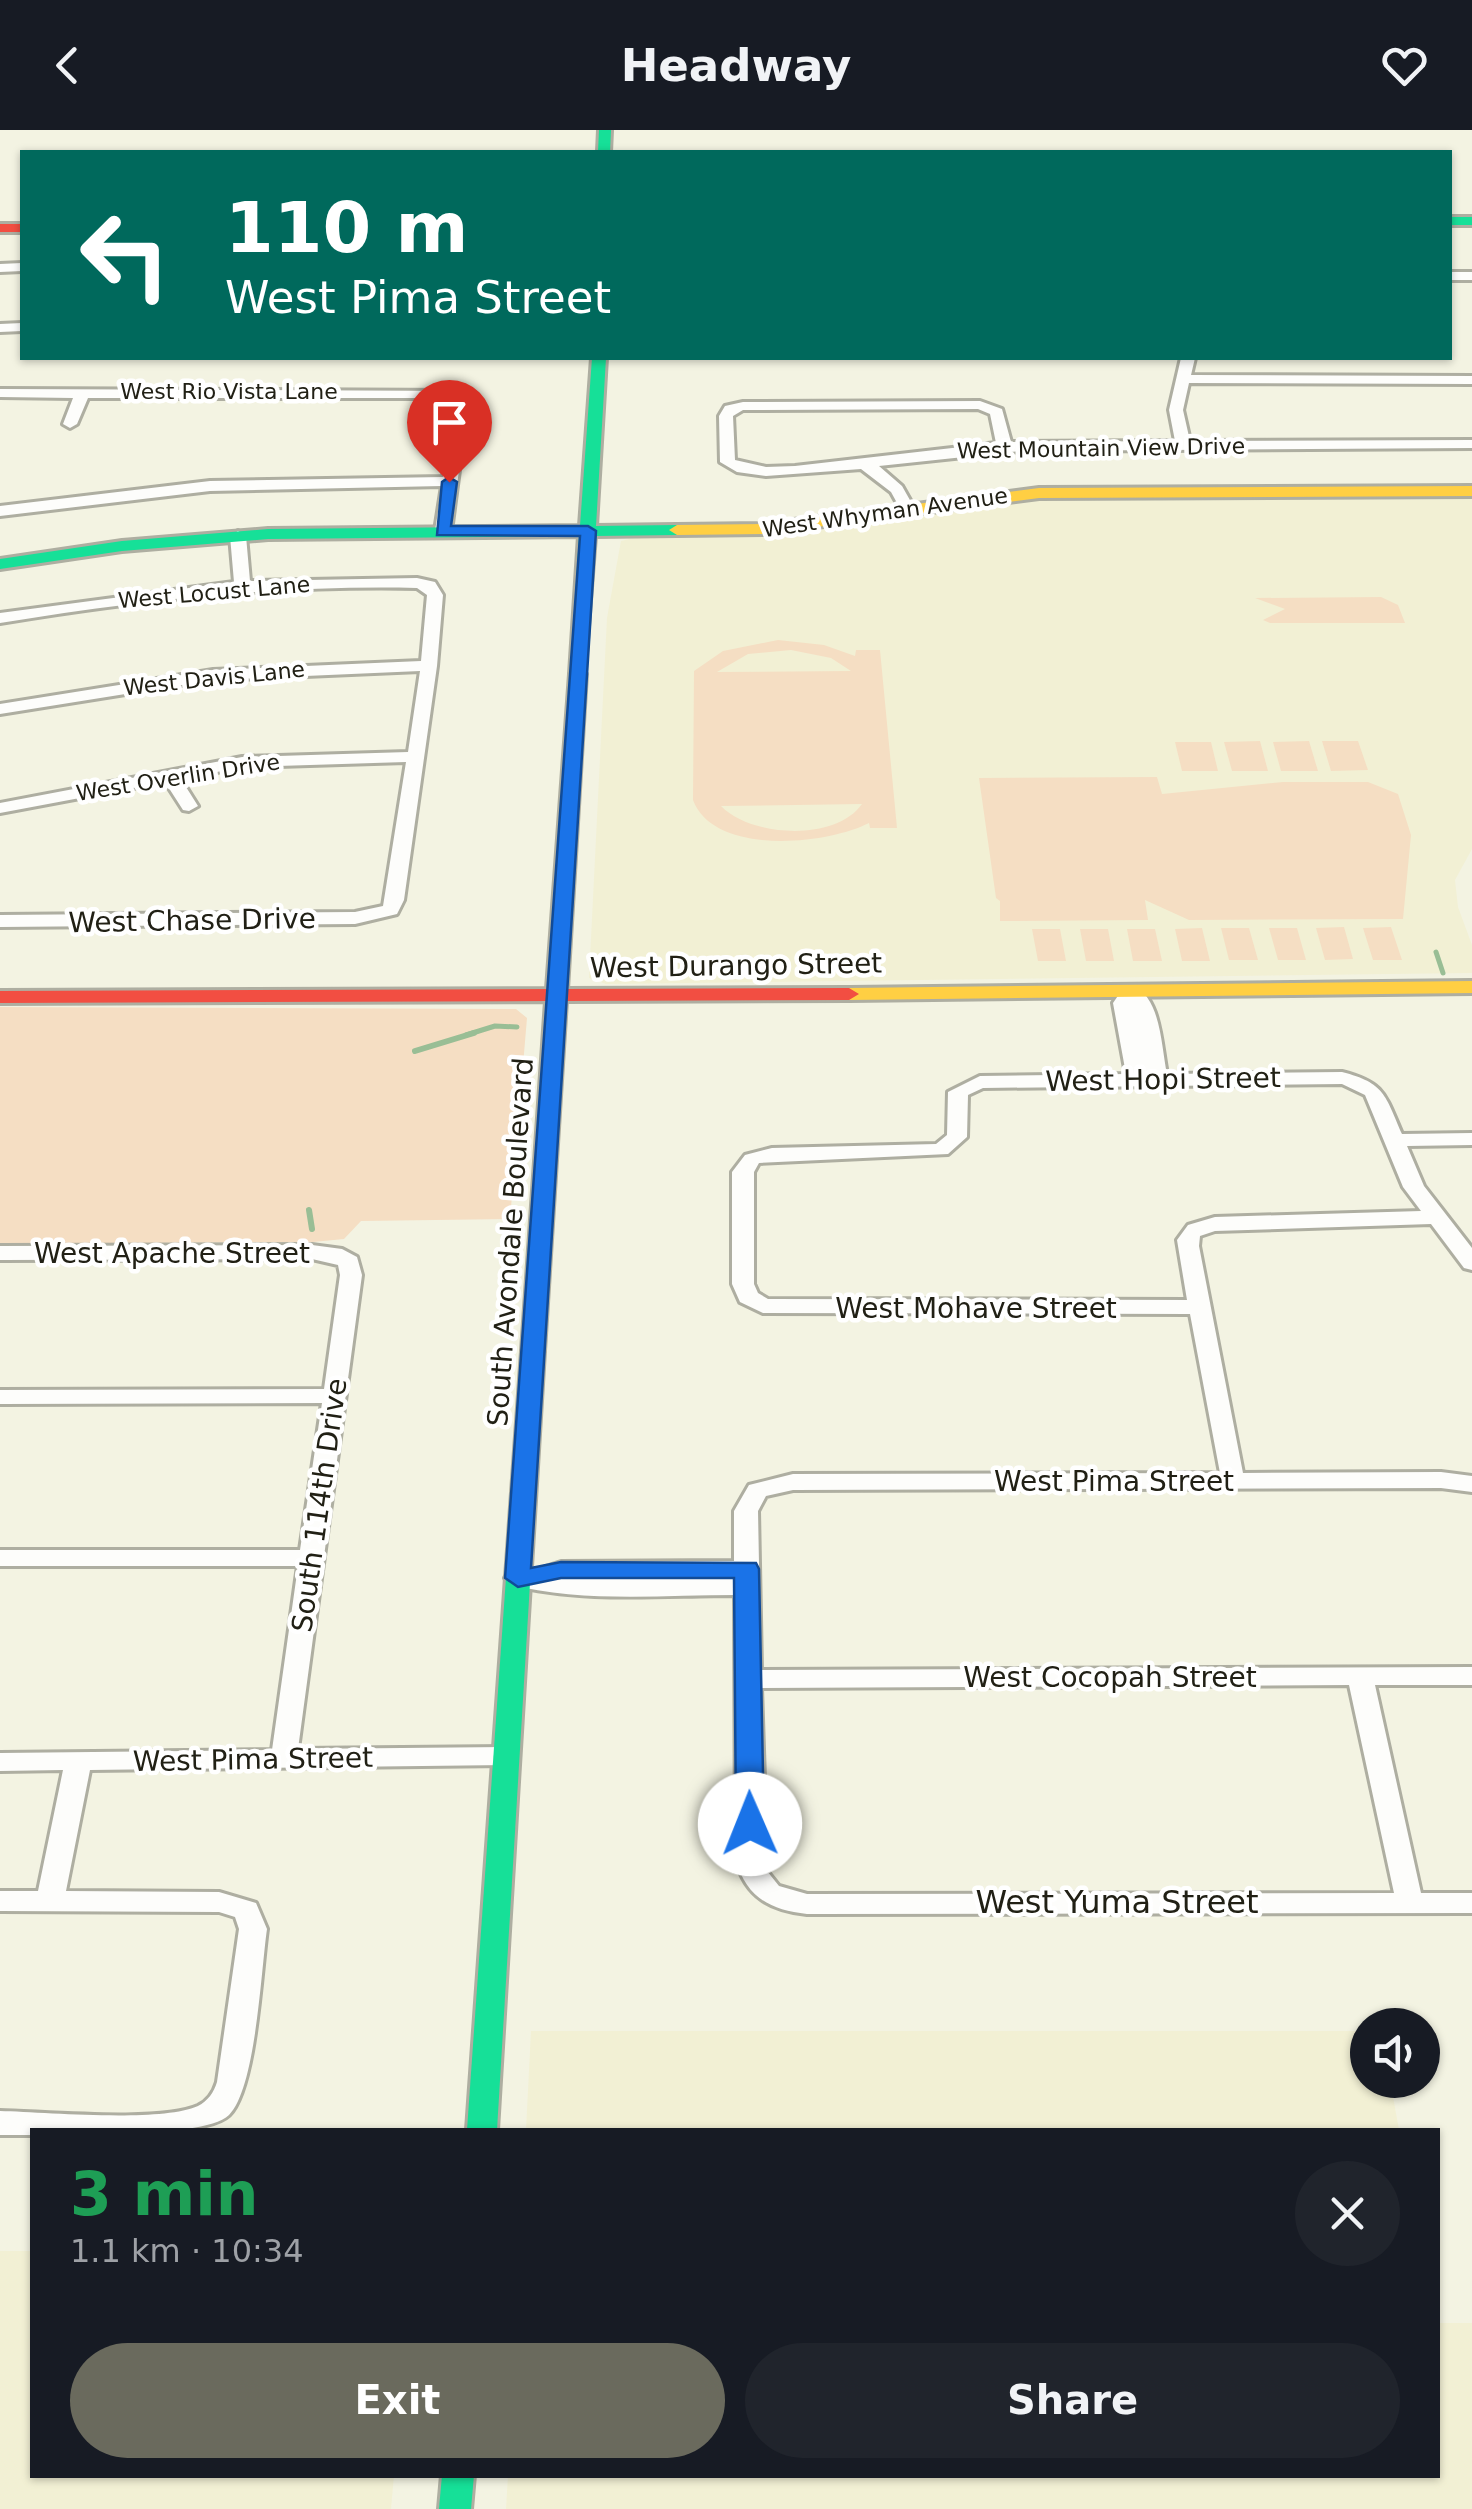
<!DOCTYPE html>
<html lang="en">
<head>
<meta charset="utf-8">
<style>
  body { margin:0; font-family:"DejaVu Sans",sans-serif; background:#20242c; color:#f1f3f6; height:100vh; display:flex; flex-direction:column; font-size:38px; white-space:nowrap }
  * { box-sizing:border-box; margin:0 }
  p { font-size:32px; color:#9ea1a6 }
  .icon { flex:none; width:55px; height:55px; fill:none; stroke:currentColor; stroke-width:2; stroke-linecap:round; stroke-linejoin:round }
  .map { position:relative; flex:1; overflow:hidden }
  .sheet { position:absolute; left:30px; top:1998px; width:1410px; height:350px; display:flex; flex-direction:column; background:#171b24; border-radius:0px; box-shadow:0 2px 8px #0004 }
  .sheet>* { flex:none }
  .banner { position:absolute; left:20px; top:20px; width:1432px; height:210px; border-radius:0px; box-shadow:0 2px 8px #0004; background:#00695c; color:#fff; overflow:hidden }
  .controls { position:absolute; left:1350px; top:1878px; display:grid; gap:20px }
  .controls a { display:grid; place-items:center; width:90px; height:90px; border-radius:50%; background:#171b24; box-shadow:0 2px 8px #0004; font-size:50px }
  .pin { position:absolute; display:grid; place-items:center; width:85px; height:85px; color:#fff; margin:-102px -42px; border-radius:50% 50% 50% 0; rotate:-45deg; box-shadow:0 0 10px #0007 }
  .pin .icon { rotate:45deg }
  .me { position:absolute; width:110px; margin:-55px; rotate:359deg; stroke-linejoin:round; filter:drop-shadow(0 0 8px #0008) }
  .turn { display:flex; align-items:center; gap:35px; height:210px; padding:0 40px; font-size:45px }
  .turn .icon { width:130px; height:130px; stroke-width:2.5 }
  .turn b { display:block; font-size:70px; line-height:85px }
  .round { display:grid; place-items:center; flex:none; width:105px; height:105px; border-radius:52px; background:#20242c }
  .head { display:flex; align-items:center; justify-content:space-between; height:170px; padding:0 40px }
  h1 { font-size:60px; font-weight:600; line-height:75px; color:#1e9e55 }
  .button { display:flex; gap:20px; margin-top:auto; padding:20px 40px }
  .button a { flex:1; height:115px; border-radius:60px; background:#6a6a5d; color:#fff; font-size:40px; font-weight:600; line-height:115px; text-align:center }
  .button a+a { background:#20242c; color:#f1f3f6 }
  header { display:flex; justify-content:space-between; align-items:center; height:130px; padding:0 40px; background:#171b24; font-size:45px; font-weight:600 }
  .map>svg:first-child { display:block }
  .built { fill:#f2f0d4 }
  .green { fill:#f5dec3; fill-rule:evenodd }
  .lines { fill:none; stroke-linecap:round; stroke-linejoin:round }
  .stream-far1 { stroke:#99be95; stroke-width:5 }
  .stream { stroke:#99be95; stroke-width:6 }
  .street-casing { stroke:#aeaea1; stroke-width:6 }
  .fast-casing { stroke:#aeaea1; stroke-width:6 }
  .slow-casing { stroke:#aeaea1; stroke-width:6 }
  .jam-casing { stroke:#aeaea1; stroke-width:6 }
  .street { fill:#fdfdfb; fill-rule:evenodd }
  .fast { fill:#16e098; fill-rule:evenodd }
  .slow { fill:#ffcf43; fill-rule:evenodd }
  .jam { fill:#f24e42; fill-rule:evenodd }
  .route { fill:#1a73e8; stroke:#114b97; stroke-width:2.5 }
  .labels { text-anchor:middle; stroke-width:9; stroke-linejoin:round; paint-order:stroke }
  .far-street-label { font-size:22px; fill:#212015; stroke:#fff }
  .street-label { font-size:28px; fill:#212015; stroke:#fff }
  .near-street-label { font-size:32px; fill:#212015; stroke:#fff }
</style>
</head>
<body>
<header><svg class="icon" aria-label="back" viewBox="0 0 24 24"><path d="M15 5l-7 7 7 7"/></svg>Headway<svg class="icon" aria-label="heart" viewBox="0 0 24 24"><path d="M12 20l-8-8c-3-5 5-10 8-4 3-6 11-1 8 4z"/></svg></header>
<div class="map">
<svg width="1472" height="2379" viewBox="0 0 1472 2379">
  <rect width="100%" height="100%" fill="#f3f3e2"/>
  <g class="built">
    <polygon points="1472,368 1472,719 1455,750 1458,777 1472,815 1472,843 606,854 589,848 607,488 621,411 637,407 796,403 1027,370"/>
    <polygon points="531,1901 1367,1901 1368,1950 1390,1950 1399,2000 526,2000"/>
    <polygon points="0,2121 32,2121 32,2345 394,2345 391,2379 0,2379"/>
    <polygon points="1438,2193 1472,2193 1472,2379 506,2379 508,2345 1438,2345"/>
  </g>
  <g class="green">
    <polygon points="1381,467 1398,475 1405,493 1270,493 1263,490 1285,479 1255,468"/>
    <path d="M778 510 824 515 855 526 856 520H880L897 698H870L869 693C826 715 714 726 693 670L694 541 723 521ZM791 520 831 528 851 541 717 542 748 524ZM862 674C835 712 751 707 721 676Z"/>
    <polygon points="1260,611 1268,641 1232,641 1224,612"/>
    <polygon points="1309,611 1318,641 1281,641 1273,612"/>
    <polygon points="1322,611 1358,611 1368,640 1331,641"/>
    <polygon points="1175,612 1211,612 1218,641 1182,641"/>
    <polygon points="1157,647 1162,664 1283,652 1368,652 1398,664 1411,705 1403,789 1189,790 1145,770 1148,790 1000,791 1000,771 996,768 979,648"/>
    <polygon points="1344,797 1353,829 1325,830 1316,798"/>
    <polygon points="1391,797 1402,830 1373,830 1363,798"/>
    <polygon points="1202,798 1210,831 1182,831 1175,799"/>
    <polygon points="1221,798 1249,798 1258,830 1229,830"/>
    <polygon points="1269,798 1297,798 1306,830 1278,830"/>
    <polygon points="1032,799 1060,799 1066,831 1038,831"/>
    <polygon points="1080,799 1108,799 1114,831 1086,831"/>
    <polygon points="1127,799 1155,799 1162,831 1133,831"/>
    <polygon points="0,877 516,879 527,888 510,1089 361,1091 344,1109 313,1112 0,1114"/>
  </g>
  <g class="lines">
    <g class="stream-far1">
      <polyline points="1436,822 1443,843"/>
      <polyline points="466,905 495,896 517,897"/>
    </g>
    <g class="stream">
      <polyline points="415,921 474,903"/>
      <polyline points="309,1080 312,1099"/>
    </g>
    <g class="street-casing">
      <g id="street">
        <polygon points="22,133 22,141 0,142 0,134"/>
        <rect x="1450" y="142" width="22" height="8"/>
        <polygon points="22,193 22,201 0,202 0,194"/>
        <path d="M1181 228H1195L1191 245 1472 246V254L1189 253 1183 280 1190 311 1472 310V318L1020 321 879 336 902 356 915 379 907 384 902 382 891 362 861 339 766 346 737 342 720 332 719 286 725 276 743 272 980 271 1002 279 1011 312 1175 311 1169 280ZM978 279 990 284 996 313 795 336 766 337 735 330 733 286 743 280Z"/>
        <polygon points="0,259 462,261 468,272 451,401 443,406 435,401 442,356 210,361 0,386 0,376 210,351 443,347 452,268 88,268 77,294 70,298 63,294 73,268 0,267"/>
        <path d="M238 401 246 406 250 451 417 448 435 452 443 465 437 536 404 770 397 784 355 794 0 797V785L355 782 383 776 406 632 242 637 181 649 198 676 189 681 183 680 165 652 0 683V673L242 627 408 622 420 541 213 550 0 584V574L213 540 421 531 427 465 417 458C276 455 139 470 0 493V483L234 452 230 406Z"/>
        <path d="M1131 855C1161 865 1161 916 1167 944L1342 942C1385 953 1385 965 1402 1004L1472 1003V1015L1407 1016 1424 1056 1472 1118V1140L1464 1138 1431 1094 1215 1101 1200 1106 1199 1116 1243 1343 1441 1342 1472 1346V1362L1441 1358 793 1360 766 1366 758 1381 761 1540 1472 1537V1555H1375L1421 1763H1472V1783L807 1784C770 1780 746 1767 736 1730L735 1465C661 1465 580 1473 508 1454L505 1448 508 1442H530L561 1432 734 1431V1381L749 1355 793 1344 1220 1343 1190 1184 763 1183 740 1172 732 1154V1042L745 1025 772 1018 936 1014 947 1005 948 962 980 946 1126 944 1113 873 1124 857ZM1342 954 1365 965 1403 1057 1421 1081 1215 1087 1188 1095 1177 1110 1187 1170 768 1169 758 1163 754 1154V1042L759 1033 948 1024 967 1007 968 965 983 958ZM734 1447V1449L597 1448ZM1349 1555 1394 1763 807 1764 779 1756 767 1741 761 1558Z"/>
        <path d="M312 1115 342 1119 357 1127 362 1145 298 1619 506 1617 515 1619 519 1626 515 1633 506 1635 90 1640 66 1761 219 1762 256 1773 267 1799C261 1840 256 1958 229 1985 203 2010 72 2000 32 2000V2005H0V1981C45 1982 160 1993 198 1976 208 1971 214 1962 217 1952L239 1799 235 1787 219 1782 0 1781V1761H38L63 1640 0 1641V1623L272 1620 298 1436H0V1420H300L322 1273 0 1274V1260L324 1259 340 1145 338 1135 312 1129 0 1130V1116Z"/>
      </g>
    </g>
    <g class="fast-casing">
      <g id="fast">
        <polygon points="599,0 611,0 610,22 598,22"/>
        <rect x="1450" y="87" width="22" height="8"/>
        <polygon points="592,228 606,228 596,396 677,395 685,400 677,405 595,406 584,548 572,548 570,544 579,406 268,409 122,421 0,439 0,429 122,411 268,399 580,396"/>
        <polygon points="533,1214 544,1221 497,2000 467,2000 522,1221"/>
        <polygon points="442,2345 474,2345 471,2379 439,2379"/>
      </g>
    </g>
    <g class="slow-casing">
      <g id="slow">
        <polygon points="1472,356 1472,366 1039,368 763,404 677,405 669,400 677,395 763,394 1039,358"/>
        <polygon points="1472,851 1472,863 849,870 839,864 849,858"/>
      </g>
    </g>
    <g class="jam-casing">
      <g id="jam">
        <rect x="0" y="94" width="22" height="8"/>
        <polygon points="578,539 586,544 567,859 849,858 859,864 849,870 566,871 544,1221 533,1228 522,1221 546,871 0,873 0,861 547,859 570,544"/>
      </g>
    </g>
    <use href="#street" class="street"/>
    <use href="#fast" class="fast"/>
    <use href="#slow" class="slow"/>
    <use href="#jam" class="jam"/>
  </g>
  <polygon class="route" points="449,347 457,352 451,396 588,396 596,401 531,1438 561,1432 756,1433 759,1439 764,1694 760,1700 740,1700 736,1694 734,1448 561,1448 518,1457 505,1448 580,406 437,405 442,352"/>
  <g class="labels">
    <g class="far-street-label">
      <text x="229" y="269">West Rio Vista Lane</text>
      <text transform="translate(1101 318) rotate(-1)" y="8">West Mountain View Drive</text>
      <text transform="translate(885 382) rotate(-8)" y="8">West Whyman Avenue</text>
      <text transform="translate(214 462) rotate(-5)" y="8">West Locust Lane</text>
      <text transform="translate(214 548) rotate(-6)" y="8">West Davis Lane</text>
      <text transform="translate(178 647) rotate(-9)" y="8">West Overlin Drive</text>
    </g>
    <g class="street-label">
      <text transform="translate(192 790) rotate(-1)" y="10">West Chase Drive</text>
      <text transform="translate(736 835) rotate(-1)" y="10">West Durango Street</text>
      <text transform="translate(1163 949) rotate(-1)" y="10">West Hopi Street</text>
      <text transform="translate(510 1112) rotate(-86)" y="10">South Avondale Boulevard</text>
      <text x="172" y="1133">West Apache Street</text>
      <text x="976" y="1188">West Mohave Street</text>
      <text x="1114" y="1361">West Pima Street</text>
      <text transform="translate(319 1375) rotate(-82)" y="10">South 114th Drive</text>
      <text x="1110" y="1557">West Cocopah Street</text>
      <text transform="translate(253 1629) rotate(-1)" y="10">West Pima Street</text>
    </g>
    <g class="near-street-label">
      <text x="1117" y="1783">West Yuma Street</text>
    </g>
  </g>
</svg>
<div class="controls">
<a><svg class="icon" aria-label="sound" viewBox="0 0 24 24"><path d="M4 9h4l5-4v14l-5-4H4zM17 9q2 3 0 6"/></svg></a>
</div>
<div class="pin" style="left:449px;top:352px;background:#d93025"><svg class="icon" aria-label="arrive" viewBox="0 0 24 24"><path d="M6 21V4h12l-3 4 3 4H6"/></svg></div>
<svg class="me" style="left:750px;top:1694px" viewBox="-20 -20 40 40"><circle r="19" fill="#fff"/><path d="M0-13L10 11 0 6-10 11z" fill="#1a73e8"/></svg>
<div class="banner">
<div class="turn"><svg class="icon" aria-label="left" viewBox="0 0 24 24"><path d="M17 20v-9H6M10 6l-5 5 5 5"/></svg><div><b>110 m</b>West Pima Street</div></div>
</div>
<section class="sheet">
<div class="head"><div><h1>3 min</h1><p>1.1 km · 10:34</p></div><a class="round"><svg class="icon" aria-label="close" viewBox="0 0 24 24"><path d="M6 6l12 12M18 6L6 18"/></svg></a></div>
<div class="button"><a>Exit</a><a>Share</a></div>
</section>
</div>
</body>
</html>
